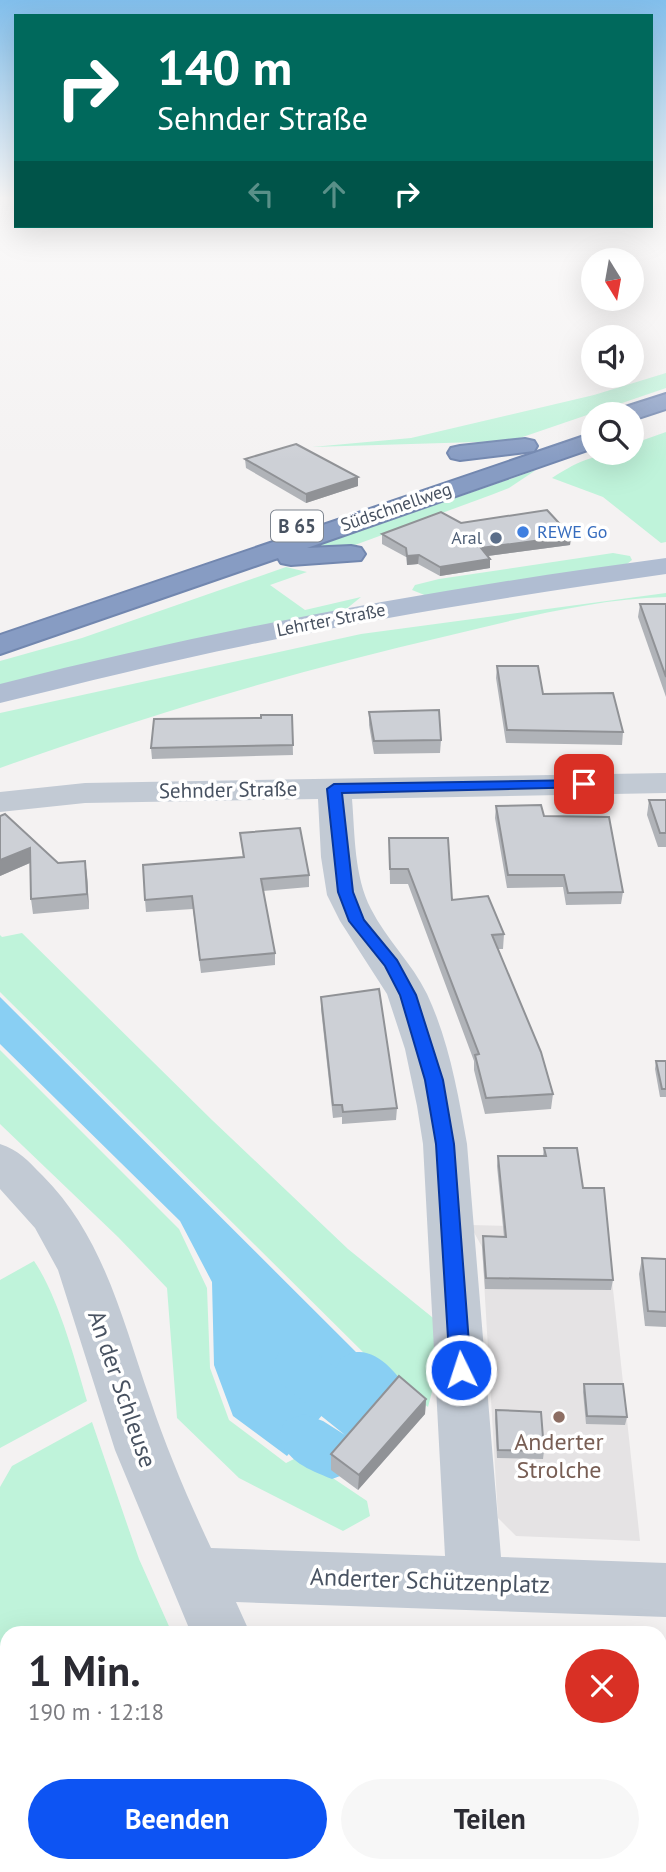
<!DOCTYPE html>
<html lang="de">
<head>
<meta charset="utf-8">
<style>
  body { margin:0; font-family:"PT Sans",sans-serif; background:#f7f7f7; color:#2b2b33; height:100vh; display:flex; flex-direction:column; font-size:26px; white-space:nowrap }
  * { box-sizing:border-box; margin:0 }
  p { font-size:23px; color:#7c7c81 }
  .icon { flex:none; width:38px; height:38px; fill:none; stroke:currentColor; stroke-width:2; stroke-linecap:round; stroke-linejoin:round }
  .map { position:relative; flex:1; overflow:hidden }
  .panel { position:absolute; left:0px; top:1626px; width:667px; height:247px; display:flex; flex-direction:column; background:#fff; border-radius:21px 21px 0 0; box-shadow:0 7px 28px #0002 }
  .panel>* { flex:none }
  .top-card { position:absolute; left:14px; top:14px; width:639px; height:214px; border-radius:0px; box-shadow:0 7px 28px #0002; background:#00695c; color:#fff; overflow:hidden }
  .needle { width:46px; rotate:169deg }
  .fabs { position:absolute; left:581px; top:248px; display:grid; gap:14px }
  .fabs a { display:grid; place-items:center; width:63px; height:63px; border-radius:50%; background:#fff; box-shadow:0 7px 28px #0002; font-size:35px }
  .pin { position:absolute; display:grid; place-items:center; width:60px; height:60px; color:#fff; margin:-30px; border-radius:14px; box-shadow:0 4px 10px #0006 }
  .me { position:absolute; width:77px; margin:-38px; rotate:356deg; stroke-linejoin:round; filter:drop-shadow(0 0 5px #0008) }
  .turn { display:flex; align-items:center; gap:24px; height:147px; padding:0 28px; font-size:32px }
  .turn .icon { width:91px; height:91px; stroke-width:2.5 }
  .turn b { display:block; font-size:49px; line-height:60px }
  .lanes { display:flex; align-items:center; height:66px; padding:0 28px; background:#0003; justify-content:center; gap:35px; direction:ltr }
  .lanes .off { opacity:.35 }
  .round { display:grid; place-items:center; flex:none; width:74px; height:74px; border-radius:37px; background:#f7f7f7 }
  .summary { display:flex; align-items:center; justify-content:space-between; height:119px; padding:0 28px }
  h1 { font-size:42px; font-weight:600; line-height:52px }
  .primary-button { display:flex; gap:14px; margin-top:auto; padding:14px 28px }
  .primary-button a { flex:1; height:80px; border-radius:42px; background:#0d54f3; color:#fff; font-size:28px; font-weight:600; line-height:80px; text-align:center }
  .primary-button a+a { background:#f7f7f7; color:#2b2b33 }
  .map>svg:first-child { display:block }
  .commercial { fill:#fefbec }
  .education { fill:#e5e3e4 }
  .green { fill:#bff3da }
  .water { fill:#89cff3 }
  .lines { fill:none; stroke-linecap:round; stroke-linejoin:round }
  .canal { fill:#89cff3; fill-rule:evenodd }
  .highway-casing { stroke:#7287af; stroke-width:4 }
  .minor { fill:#c2cad4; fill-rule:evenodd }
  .major { fill:#b0bdd2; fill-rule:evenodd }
  .highway { fill:#879cc3; fill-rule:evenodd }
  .wall { fill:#b0b3b8 }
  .shaded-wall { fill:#909296 }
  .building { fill:#cdd0d6; stroke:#909296; stroke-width:2 }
  .route { fill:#0d54f3; stroke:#08379e; stroke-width:2 }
  .shop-dot { fill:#3f7fe0; stroke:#fff; stroke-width:2.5 }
  .service-dot { fill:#5c6f8a; stroke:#fff; stroke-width:2.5 }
  .education-dot { fill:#8d6e63; stroke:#fff; stroke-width:2.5 }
  .labels { text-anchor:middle; stroke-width:7; stroke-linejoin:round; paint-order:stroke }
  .far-street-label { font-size:18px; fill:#485261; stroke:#fff }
  .far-shop-label { font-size:18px; fill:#366cbe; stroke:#fff; text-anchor:start }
  .far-service-label { font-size:18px; fill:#4e5e75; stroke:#fff; text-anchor:end }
  .shield { fill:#fff; stroke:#7f8690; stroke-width:2 }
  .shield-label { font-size:19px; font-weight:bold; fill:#485261 }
  .street-label { font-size:21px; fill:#485261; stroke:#fff }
  .near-street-label { font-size:24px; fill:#485261; stroke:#fff }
  .near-education-label { font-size:24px; fill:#785e54; stroke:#fff }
</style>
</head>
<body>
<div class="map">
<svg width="666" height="1872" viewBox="0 0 666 1872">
  <rect width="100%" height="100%" fill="#f4f2f2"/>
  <polygon class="commercial" points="0,1789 7,1802 7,1866 43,1866 47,1872 0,1872"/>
  <polygon class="education" points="470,1225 543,1227 609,1252 640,1541 516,1536 498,1518 482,1247"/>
  <g class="green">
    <polygon points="666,373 666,388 511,441 312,447 411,438 594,395"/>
    <path d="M666 432V542L661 543 603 497 552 478C581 459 598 453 632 453V444Z"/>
    <polygon points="536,470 509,488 491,495 344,549 291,555"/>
    <polygon points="613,553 630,556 632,560 627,564 427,596 412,590 415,585 439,579"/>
    <polygon points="286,567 307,572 270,585 305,610 361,597 345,610 0,687 0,661 82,638"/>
    <path d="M666 593V597C593 599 518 619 447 636 296 671 147 715 0 768V713L361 634Z"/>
    <polygon points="22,933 212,1120 348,1249 448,1330 428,1407 378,1367 0,992 0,935 2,937"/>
    <polygon points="0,1050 179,1229 207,1288 210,1368 229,1420 286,1463 300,1456 367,1501 370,1516 343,1531 239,1478 177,1418 167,1288 118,1237 0,1124"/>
    <path d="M34 1261C58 1296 75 1360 87 1401L0 1448V1280Z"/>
    <polygon points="92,1422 139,1559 172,1633 7,1633 7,1810 0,1803 0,1487 12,1466"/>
  </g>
  <polygon class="water" points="0,997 367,1363 287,1456 233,1416 214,1365 212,1282 180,1221 0,1044"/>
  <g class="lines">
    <path class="canal" d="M297 1346 315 1352 336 1368 341 1358C346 1356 352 1352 357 1352 379 1350 401 1377 409 1394L401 1410 388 1414 390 1419 382 1435 364 1442 346 1435 351 1438 359 1455 351 1472 332 1479C307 1469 289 1462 278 1437L285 1421 304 1414 323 1421 345 1435 279 1382 272 1367 279 1352Z"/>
    <g class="highway-casing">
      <g id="highway">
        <polygon points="666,394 666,409 632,420 632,415 612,415 616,410"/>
        <polygon points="593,433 593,448 307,548 351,546 361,548 365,554 361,560 291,565 281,563 278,558 0,654 0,635"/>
        <polygon points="525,439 534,441 537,446 534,451 460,460 451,458 448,453 451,448 460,446"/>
      </g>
    </g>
    <g class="minor">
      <path d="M666 773V793L352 799C355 835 354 876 371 909 386 939 412 963 427 994 449 1041 458 1093 467 1144L501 1557 666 1563V1617L236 1602 250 1633H191L115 1450 58 1270 35 1228 0 1189V1144C19 1150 28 1161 42 1175 104 1237 122 1319 150 1399 167 1450 188 1499 211 1548L445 1556 423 1144 417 1106 405 1049 387 994 340 921 327 895 321 857 318 799 85 803 0 812V792L85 783Z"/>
      <polygon points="299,1866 363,1866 365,1872 299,1872"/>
    </g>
    <path class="major" d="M666 558V574C526 594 386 616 248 645 164 662 82 683 0 703V684C220 628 441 588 666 558Z"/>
    <use href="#highway" class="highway"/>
  </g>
  <g class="wall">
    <polygon points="245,459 358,477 358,486 306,503 246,468"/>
    <polygon points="461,523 571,536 570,545 488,556 490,559 490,568 440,576 418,564 407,565 406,557 382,544 382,534"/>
    <polygon points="640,604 666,604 666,697 638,617"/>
    <polygon points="497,666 543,694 623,732 622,745 506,743 496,678"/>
    <polygon points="369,712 441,740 440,753 374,754 369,725"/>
    <polygon points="292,715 293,755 152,759 151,748 261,718"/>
    <polygon points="649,800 666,800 666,847 658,847 647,815"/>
    <polygon points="496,806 544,816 623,892 621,904 566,905 563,887 507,888 495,818"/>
    <polygon points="0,816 58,863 87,875 89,909 33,914 31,899 30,863 0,876"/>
    <polygon points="240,833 309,875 309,887 263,891 275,953 275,965 201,973 193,909 146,912 145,900 243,857"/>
    <polygon points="389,838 452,900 504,934 503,949 498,949 553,1094 551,1109 485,1114 474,1070 474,1061 408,884 390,884"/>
    <polygon points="321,997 397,1108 396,1120 342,1124 342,1117 333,1118 321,1009"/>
    <polygon points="656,1061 666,1061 666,1097 660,1097 655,1069"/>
    <polygon points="544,1148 583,1188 613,1280 611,1290 485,1289 482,1247 483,1236 504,1237 497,1166 498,1156 543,1156"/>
    <polygon points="642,1258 666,1259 666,1327 645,1326 639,1274"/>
    <polygon points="584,1384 627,1417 625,1425 586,1424 583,1392"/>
    <polygon points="426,1399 425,1414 358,1490 331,1470 331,1454"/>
    <polygon points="496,1410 544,1451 543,1459 497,1458 495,1419"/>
    <polygon points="403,1866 556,1866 557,1872 403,1872"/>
  </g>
  <g class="shaded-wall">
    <polygon points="358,477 358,486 306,503 306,494"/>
    <polygon points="571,536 570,545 480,557 481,548"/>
    <polygon points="419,555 418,564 407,565 407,556"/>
    <polygon points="490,559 490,568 440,576 440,567"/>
    <polygon points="30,848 32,862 0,876 0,860"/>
    <polygon points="85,861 87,875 89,909 87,894"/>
    <polygon points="426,1399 425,1414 358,1490 359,1475"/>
    <polygon points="196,1866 220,1866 212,1872 188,1872"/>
  </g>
  <g class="building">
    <polygon points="296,444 358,477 306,494 245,459"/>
    <polygon points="547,510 571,536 481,548 490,559 440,567 419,555 407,556 406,548 382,534 441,512 461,523"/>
    <polygon points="640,604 666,604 666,677"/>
    <polygon points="497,666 538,666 543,694 613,693 623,732 507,730"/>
    <polygon points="439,710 441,740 374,741 369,712"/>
    <polygon points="261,715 292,715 293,745 151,748 154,719 261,718"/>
    <polygon points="649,800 666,800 666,833 660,833"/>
    <polygon points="541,805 544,816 609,817 623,892 568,893 564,875 508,875 496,806"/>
    <polygon points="5,814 58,863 85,861 87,894 31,899 30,848 0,860 0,816"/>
    <polygon points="300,828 309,875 261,879 275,953 200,960 192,896 145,900 143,865 244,857 240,833"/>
    <polygon points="389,838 448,838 452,900 488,896 504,934 492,935 541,1052 553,1094 486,1098 475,1055 479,1054 408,869 390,869"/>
    <polygon points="379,989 397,1108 343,1112 342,1105 333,1105 321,997"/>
    <polygon points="656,1061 666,1061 666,1089 662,1089"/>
    <polygon points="544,1148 577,1148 583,1188 604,1188 613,1280 486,1278 483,1236 506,1237 498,1156 546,1156"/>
    <polygon points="642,1258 666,1259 666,1312 648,1311"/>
    <polygon points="399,1376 426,1399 359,1475 331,1454"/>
    <polygon points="584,1384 623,1384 627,1417 587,1416"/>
    <polygon points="496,1410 541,1412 544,1451 498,1450"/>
    <polygon points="52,1866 196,1866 188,1872 56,1872"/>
    <polygon points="404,1866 556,1866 557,1872 471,1872 471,1871 404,1870"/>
  </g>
  <linearGradient id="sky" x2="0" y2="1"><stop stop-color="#82bfec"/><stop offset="0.43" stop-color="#faf9f9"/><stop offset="1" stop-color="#faf9f9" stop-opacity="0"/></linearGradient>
  <rect width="666" height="461" fill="url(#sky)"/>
  <polygon class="route" points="584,780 589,781 589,787 342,793 353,892 364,920 397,960 416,995 443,1080 454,1144 471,1370 468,1376 461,1379 453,1376 450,1370 436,1144 425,1080 400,995 385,966 349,921 338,892 327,789 334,784"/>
  <circle class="shop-dot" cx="523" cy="532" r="7"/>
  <circle class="service-dot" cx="496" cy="538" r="7"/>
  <circle class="education-dot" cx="559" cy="1417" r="7"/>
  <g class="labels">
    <g class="far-street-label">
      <text transform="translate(396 507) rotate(-19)" y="6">Südschnellweg</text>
      <text transform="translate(331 620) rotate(-11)" y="6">Lehrter Straße</text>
    </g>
    <g class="far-shop-label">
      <text x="537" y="538">REWE Go</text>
    </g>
    <g class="far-service-label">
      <text x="482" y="544">Aral</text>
    </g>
    <rect class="shield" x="271" y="510.5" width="52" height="31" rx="5"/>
    <g class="shield-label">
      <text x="297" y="533">B 65</text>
    </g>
    <g class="street-label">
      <text transform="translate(228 790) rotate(-1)" y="7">Sehnder Straße</text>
    </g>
    <g class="near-street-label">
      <text transform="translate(122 1389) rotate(71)" y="8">An der Schleuse</text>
      <text transform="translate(430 1581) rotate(2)" y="8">Anderter Schützenplatz</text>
    </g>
    <g class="near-education-label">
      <text x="559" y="1450">Anderter<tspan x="559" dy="28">Strolche</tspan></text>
    </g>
  </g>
</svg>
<div class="fabs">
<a><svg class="needle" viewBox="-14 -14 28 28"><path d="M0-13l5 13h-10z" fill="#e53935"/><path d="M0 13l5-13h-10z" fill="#7c7c81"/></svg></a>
<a><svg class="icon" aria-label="sound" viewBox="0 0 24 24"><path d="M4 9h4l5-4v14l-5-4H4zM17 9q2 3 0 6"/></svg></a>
<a><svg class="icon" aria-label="search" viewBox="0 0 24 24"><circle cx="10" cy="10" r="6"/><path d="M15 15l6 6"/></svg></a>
</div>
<div class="pin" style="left:584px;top:784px;background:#d93025"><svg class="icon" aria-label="arrive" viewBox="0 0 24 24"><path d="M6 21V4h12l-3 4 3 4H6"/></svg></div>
<svg class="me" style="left:461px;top:1370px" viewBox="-20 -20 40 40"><circle r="17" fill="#0d54f3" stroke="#fff" stroke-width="3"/><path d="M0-11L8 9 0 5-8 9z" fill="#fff"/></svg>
<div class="top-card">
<div class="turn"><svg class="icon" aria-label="right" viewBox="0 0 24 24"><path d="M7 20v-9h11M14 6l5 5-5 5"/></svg><div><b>140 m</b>Sehnder Straße</div></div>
<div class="lanes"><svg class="icon off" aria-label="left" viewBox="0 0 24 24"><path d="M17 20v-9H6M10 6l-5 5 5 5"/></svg><svg class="icon off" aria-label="ahead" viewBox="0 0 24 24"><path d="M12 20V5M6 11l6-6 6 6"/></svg><svg class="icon" aria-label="right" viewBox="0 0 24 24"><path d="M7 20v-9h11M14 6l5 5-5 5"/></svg></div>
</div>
<section class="panel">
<div class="summary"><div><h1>1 Min.</h1><p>190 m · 12:18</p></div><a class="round" style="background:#d93025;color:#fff"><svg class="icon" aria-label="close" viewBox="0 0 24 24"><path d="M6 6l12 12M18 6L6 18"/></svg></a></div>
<div class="primary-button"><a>Beenden</a><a>Teilen</a></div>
</section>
</div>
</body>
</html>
